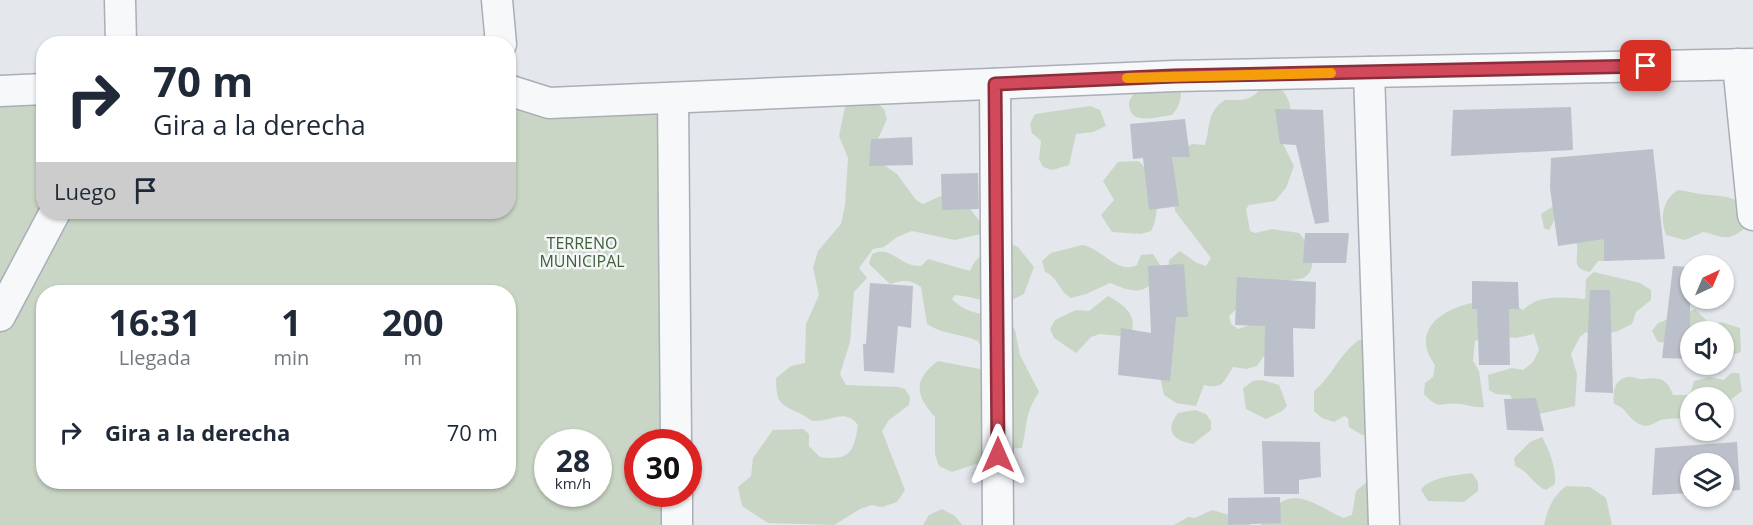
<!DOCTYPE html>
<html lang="es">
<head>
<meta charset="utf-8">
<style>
  body { margin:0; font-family:"Open Sans",sans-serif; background:#f2f2f3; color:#1f2937; height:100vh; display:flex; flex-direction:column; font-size:22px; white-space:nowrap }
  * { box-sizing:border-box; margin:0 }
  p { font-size:20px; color:#747a83 }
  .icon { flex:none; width:33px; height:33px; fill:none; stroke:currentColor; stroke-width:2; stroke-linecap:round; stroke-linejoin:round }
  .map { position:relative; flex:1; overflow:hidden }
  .side { position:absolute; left:36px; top:285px; width:480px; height:204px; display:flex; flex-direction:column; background:#fff; border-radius:24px; box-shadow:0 2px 4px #0004 }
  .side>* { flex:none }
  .banner { position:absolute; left:36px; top:36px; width:480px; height:183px; border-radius:24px; box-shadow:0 2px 4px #0004; background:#fff; color:#1f2937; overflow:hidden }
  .needle { width:39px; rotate:44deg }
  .buttons { position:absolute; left:1680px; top:255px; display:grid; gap:12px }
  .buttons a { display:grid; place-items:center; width:54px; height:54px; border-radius:50%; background:#fff; box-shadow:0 2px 4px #0004; font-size:30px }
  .speed { position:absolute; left:534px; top:429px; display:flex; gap:12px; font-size:30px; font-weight:700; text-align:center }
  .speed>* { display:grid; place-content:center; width:78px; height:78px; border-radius:50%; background:#fff; box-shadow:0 2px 4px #0004; line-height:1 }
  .speed small { font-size:15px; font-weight:400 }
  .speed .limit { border:9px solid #d22; background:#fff; color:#111 }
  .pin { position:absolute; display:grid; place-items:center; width:51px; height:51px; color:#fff; margin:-26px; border-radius:12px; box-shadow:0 3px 9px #0006 }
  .me { position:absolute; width:66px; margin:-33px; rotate:0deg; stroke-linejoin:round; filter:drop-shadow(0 0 4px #0008) }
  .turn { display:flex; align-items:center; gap:21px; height:126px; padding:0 18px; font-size:27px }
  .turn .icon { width:78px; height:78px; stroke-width:2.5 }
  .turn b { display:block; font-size:42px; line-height:51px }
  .then { display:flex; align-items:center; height:57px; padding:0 18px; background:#0003; gap:12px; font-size:22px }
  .eta { display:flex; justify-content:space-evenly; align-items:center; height:102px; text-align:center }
  .eta b { font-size:36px; font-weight:700; line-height:42px }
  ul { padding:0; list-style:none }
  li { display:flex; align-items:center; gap:18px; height:90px; padding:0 18px }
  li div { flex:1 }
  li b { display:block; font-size:22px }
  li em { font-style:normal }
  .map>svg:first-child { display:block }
  .green { fill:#c9d6c5; fill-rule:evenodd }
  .building { fill:#bbc0ca }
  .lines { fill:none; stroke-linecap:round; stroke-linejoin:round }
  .street-casing { stroke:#a9aeb7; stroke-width:33 }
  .street { stroke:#f7f8fa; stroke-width:30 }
  .route-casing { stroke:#882f3b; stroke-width:15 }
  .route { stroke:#d1495b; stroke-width:10 }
  .slow { stroke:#f59e0b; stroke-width:10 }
  .labels { text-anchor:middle; stroke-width:5; stroke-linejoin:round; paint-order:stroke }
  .park-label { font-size:16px; fill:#3f6138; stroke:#f4f6f9 }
</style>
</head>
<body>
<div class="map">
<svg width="1753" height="525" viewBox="0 0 1753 525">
  <rect width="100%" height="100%" fill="#e4e7ec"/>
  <g class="green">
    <path d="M1171 86 1181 91C1181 101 1179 107 1172 115 1155 117 1128 127 1129 101L1137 89Z"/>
    <path d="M1262 87 1282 90C1297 108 1290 124 1283 144L1294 166 1286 188 1275 201 1249 205 1246 209 1250 231 1255 233 1272 229 1299 233C1309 243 1321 269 1303 278 1295 281 1284 279 1275 283 1259 291 1242 304 1229 316L1231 324 1238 329 1268 319 1269 355 1263 357 1257 366 1246 369 1233 367C1224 381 1223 390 1204 385L1196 406 1176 403 1164 395 1160 377 1169 260 1180 251 1197 263 1206 266 1211 258 1175 211 1169 158 1192 144 1205 145C1211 126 1206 112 1225 100 1243 100 1250 102 1262 87Z"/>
    <path d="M43 90 44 212H508L509 101 543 117 663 110 669 442H638V494H670V525H0V93ZM44 292H508V482H44ZM548 442H598V494H548Z"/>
    <path d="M856 102 877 103 884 109 887 119 877 141 878 161 897 174 916 200 923 204 941 196 947 205 970 209 982 224 980 234 955 240 912 231 897 237 884 247 873 249 859 268 867 278 854 292 850 342 840 374 846 385 898 387 905 389 910 397 909 405 889 420 882 431 905 490 897 502 882 507 872 505 860 509 834 525 768 523 742 506 738 487 751 476 753 458 773 430 803 429 809 434V446L820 457C849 461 854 453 858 425 845 408 833 421 815 421 810 421 807 417 803 415 780 404 776 404 776 378L791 366 805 363 806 324 819 295 813 268 818 251 841 224 845 205 848 158 839 136 845 107Z"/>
    <polygon points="1090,106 1100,110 1106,126 1093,132 1076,134 1069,165 1052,170 1043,167 1039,159 1041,141 1032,133 1030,124 1035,114"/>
    <path d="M1138 161C1157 174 1162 212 1151 231L1141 234 1112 232 1101 215 1114 200 1103 181 1118 162Z"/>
    <path d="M1678 190C1689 191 1700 195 1711 195 1737 197 1747 201 1744 229 1725 243 1723 236 1703 232L1685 240 1666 235C1660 218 1662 200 1678 190Z"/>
    <path d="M1593 195 1610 261H1598L1590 272C1568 269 1581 254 1576 241 1573 232 1561 225 1555 219L1549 230 1544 228 1541 214 1558 203Z"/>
    <path d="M1007 242 1018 247 1034 267 1024 294C992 311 988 298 955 295L952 299C967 315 985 314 1006 318L1015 330 1020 355 1039 392C1024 415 1028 423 1022 448L992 450 982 462 952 472 939 466 935 454V417C916 396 912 380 938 361L985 370 984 353 978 341C960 333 943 335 927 324L921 287C910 279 903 280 890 284L869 264 872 254C892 245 900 267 921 266L928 259 970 271C976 254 992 249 1007 242Z"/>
    <path d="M1082 245C1102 248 1117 275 1137 265L1141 255 1153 254 1163 270C1147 295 1136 294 1110 283L1086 294 1071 298C1059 291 1058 277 1045 272L1042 261 1051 253Z"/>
    <path d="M1594 272 1640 283 1651 290V300L1636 312 1632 324 1618 331 1594 337 1586 332 1580 337 1571 354 1577 374 1575 406 1530 416 1519 409 1510 395 1496 394 1489 390 1488 375 1512 368 1523 370 1533 362 1539 350 1534 334 1516 338 1488 335 1475 341 1473 361 1479 371 1484 407C1474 408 1469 405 1460 404 1442 401 1440 412 1424 394L1425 383 1433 377 1435 365C1396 313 1492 286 1523 310 1538 294 1565 297 1585 299L1586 279Z"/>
    <path d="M1108 296C1125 306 1139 315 1130 337L1100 334 1091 337 1076 353 1054 338 1050 329 1055 320 1076 310 1089 311Z"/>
    <polygon points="1695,309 1711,325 1721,322 1740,328 1741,352 1729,356 1724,354 1724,332 1690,332 1689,345 1658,342 1652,331 1658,323"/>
    <path d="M1359 340 1368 341 1393 361C1397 386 1384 411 1376 434L1362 435 1349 427 1348 418 1344 416 1334 422 1322 418 1314 411V391C1332 377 1339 354 1359 340Z"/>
    <path d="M1731 373H1739L1742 391 1724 405V398H1690V417C1682 419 1675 418 1667 419 1651 420 1650 434 1632 419 1625 412 1624 407 1614 404 1613 392 1614 379 1628 377 1633 376 1638 380 1643 379 1659 377 1667 378 1673 395H1690L1694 381 1710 377 1724 380Z"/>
    <polygon points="1262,380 1279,385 1287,406 1282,411 1266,419 1246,409 1243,388 1253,381"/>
    <path d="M1195 410 1206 414 1211 421V430L1193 444C1174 441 1164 431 1178 413Z"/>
    <path d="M1542 437C1550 451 1556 468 1555 484L1546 490C1532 484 1529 471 1515 466L1514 458 1530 442Z"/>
    <path d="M1472 473 1478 482V491L1464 502 1428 501 1421 490C1429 477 1457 475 1472 473Z"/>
    <path d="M1369 480 1391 525H1261C1263 517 1268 513 1275 507 1296 486 1321 508 1343 518L1352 515 1356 491Z"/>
    <path d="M1566 486 1590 487 1606 498 1612 525H1544C1548 509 1552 497 1566 486Z"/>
    <polygon points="942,509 955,516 962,525 923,525 929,515"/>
    <polygon points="1212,510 1250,521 1250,525 1174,525 1188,517 1195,518"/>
  </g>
  <g class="building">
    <polygon points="1571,107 1573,150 1451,156 1453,110"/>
    <polygon points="1275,109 1323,110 1329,222 1315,224 1296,145 1280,144"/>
    <polygon points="1185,119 1190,157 1172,157 1179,206 1149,210 1143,158 1133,159 1130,124"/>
    <polygon points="912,137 913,165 869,166 871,139"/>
    <polygon points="1653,149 1665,259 1604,261 1604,239 1558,246 1550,188 1551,158"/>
    <polygon points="978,173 979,209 942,210 941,174"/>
    <polygon points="1305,233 1349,233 1346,263 1303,263"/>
    <polygon points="1184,264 1188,317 1176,317 1170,381 1118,375 1121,328 1151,333 1148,266"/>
    <polygon points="1673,266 1690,267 1690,359 1662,358"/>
    <polygon points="1237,277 1316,282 1315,329 1293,328 1294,377 1264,376 1265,326 1235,325"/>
    <polygon points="1472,281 1518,282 1519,309 1509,309 1510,365 1479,365 1477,309 1472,309"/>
    <polygon points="870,283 913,286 911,328 898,326 894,373 864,371 863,344 866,344"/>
    <polygon points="1590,290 1610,290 1613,393 1585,392"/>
    <polygon points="1536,398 1544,431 1507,430 1504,399"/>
    <polygon points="1262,441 1320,442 1321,477 1299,480 1299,494 1264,494"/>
    <polygon points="1737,442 1740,490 1724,491 1724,464 1690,464 1690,493 1652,495 1655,448"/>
    <polygon points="1280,497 1281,523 1228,525 1228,498"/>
  </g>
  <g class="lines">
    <g class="street-casing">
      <g id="street">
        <polyline points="120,0 121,44"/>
        <polyline points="497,0 501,44"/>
        <polyline points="1738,64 1753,215"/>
        <polyline points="1369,72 1384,525"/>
        <polyline points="995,84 998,525"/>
        <polyline points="508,90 549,103 1174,76 1753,64"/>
        <polyline points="0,91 44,89"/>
        <polyline points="673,98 676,442"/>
        <polyline points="0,316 55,212"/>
        <polyline points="677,494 677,525"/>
      </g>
    </g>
    <use href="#street" class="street"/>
  </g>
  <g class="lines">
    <g class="route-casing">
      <polyline id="route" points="998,455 995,84 1174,76 1646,66"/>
    </g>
    <use href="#route" class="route"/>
    <polyline class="slow" points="1127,78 1331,73"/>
  </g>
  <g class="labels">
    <g class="park-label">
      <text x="582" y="249">TERRENO<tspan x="582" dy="18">MUNICIPAL</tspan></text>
    </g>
  </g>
</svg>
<div class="buttons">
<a><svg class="needle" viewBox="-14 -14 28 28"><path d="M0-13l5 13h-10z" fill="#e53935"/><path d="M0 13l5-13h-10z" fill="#747a83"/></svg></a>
<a><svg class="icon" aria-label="sound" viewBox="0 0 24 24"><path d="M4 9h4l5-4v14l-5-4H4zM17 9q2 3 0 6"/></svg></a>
<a><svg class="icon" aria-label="search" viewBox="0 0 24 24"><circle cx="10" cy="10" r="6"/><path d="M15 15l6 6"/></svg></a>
<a><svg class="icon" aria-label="layers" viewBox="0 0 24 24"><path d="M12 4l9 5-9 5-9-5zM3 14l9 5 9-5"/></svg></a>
</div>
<div class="speed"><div>28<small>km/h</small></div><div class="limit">30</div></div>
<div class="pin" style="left:1646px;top:66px;background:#d93025"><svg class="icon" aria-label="arrive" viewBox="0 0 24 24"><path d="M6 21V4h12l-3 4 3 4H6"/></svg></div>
<svg class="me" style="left:998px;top:455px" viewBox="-20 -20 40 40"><path d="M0-17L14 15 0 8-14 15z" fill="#d1495b" stroke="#fff" stroke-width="4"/></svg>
<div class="banner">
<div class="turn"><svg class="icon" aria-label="right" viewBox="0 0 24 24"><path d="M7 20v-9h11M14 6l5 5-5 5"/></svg><div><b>70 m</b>Gira a la derecha</div></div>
<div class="then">Luego<svg class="icon" aria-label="arrive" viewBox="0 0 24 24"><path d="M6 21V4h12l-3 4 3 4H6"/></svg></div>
</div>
<section class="side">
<div class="eta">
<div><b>16:31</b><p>Llegada</p></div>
<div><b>1</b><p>min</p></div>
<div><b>200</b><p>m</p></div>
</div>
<ul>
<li><svg class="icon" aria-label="right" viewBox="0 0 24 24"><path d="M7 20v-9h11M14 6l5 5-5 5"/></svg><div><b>Gira a la derecha</b></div><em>70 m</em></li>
</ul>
</section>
</div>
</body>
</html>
